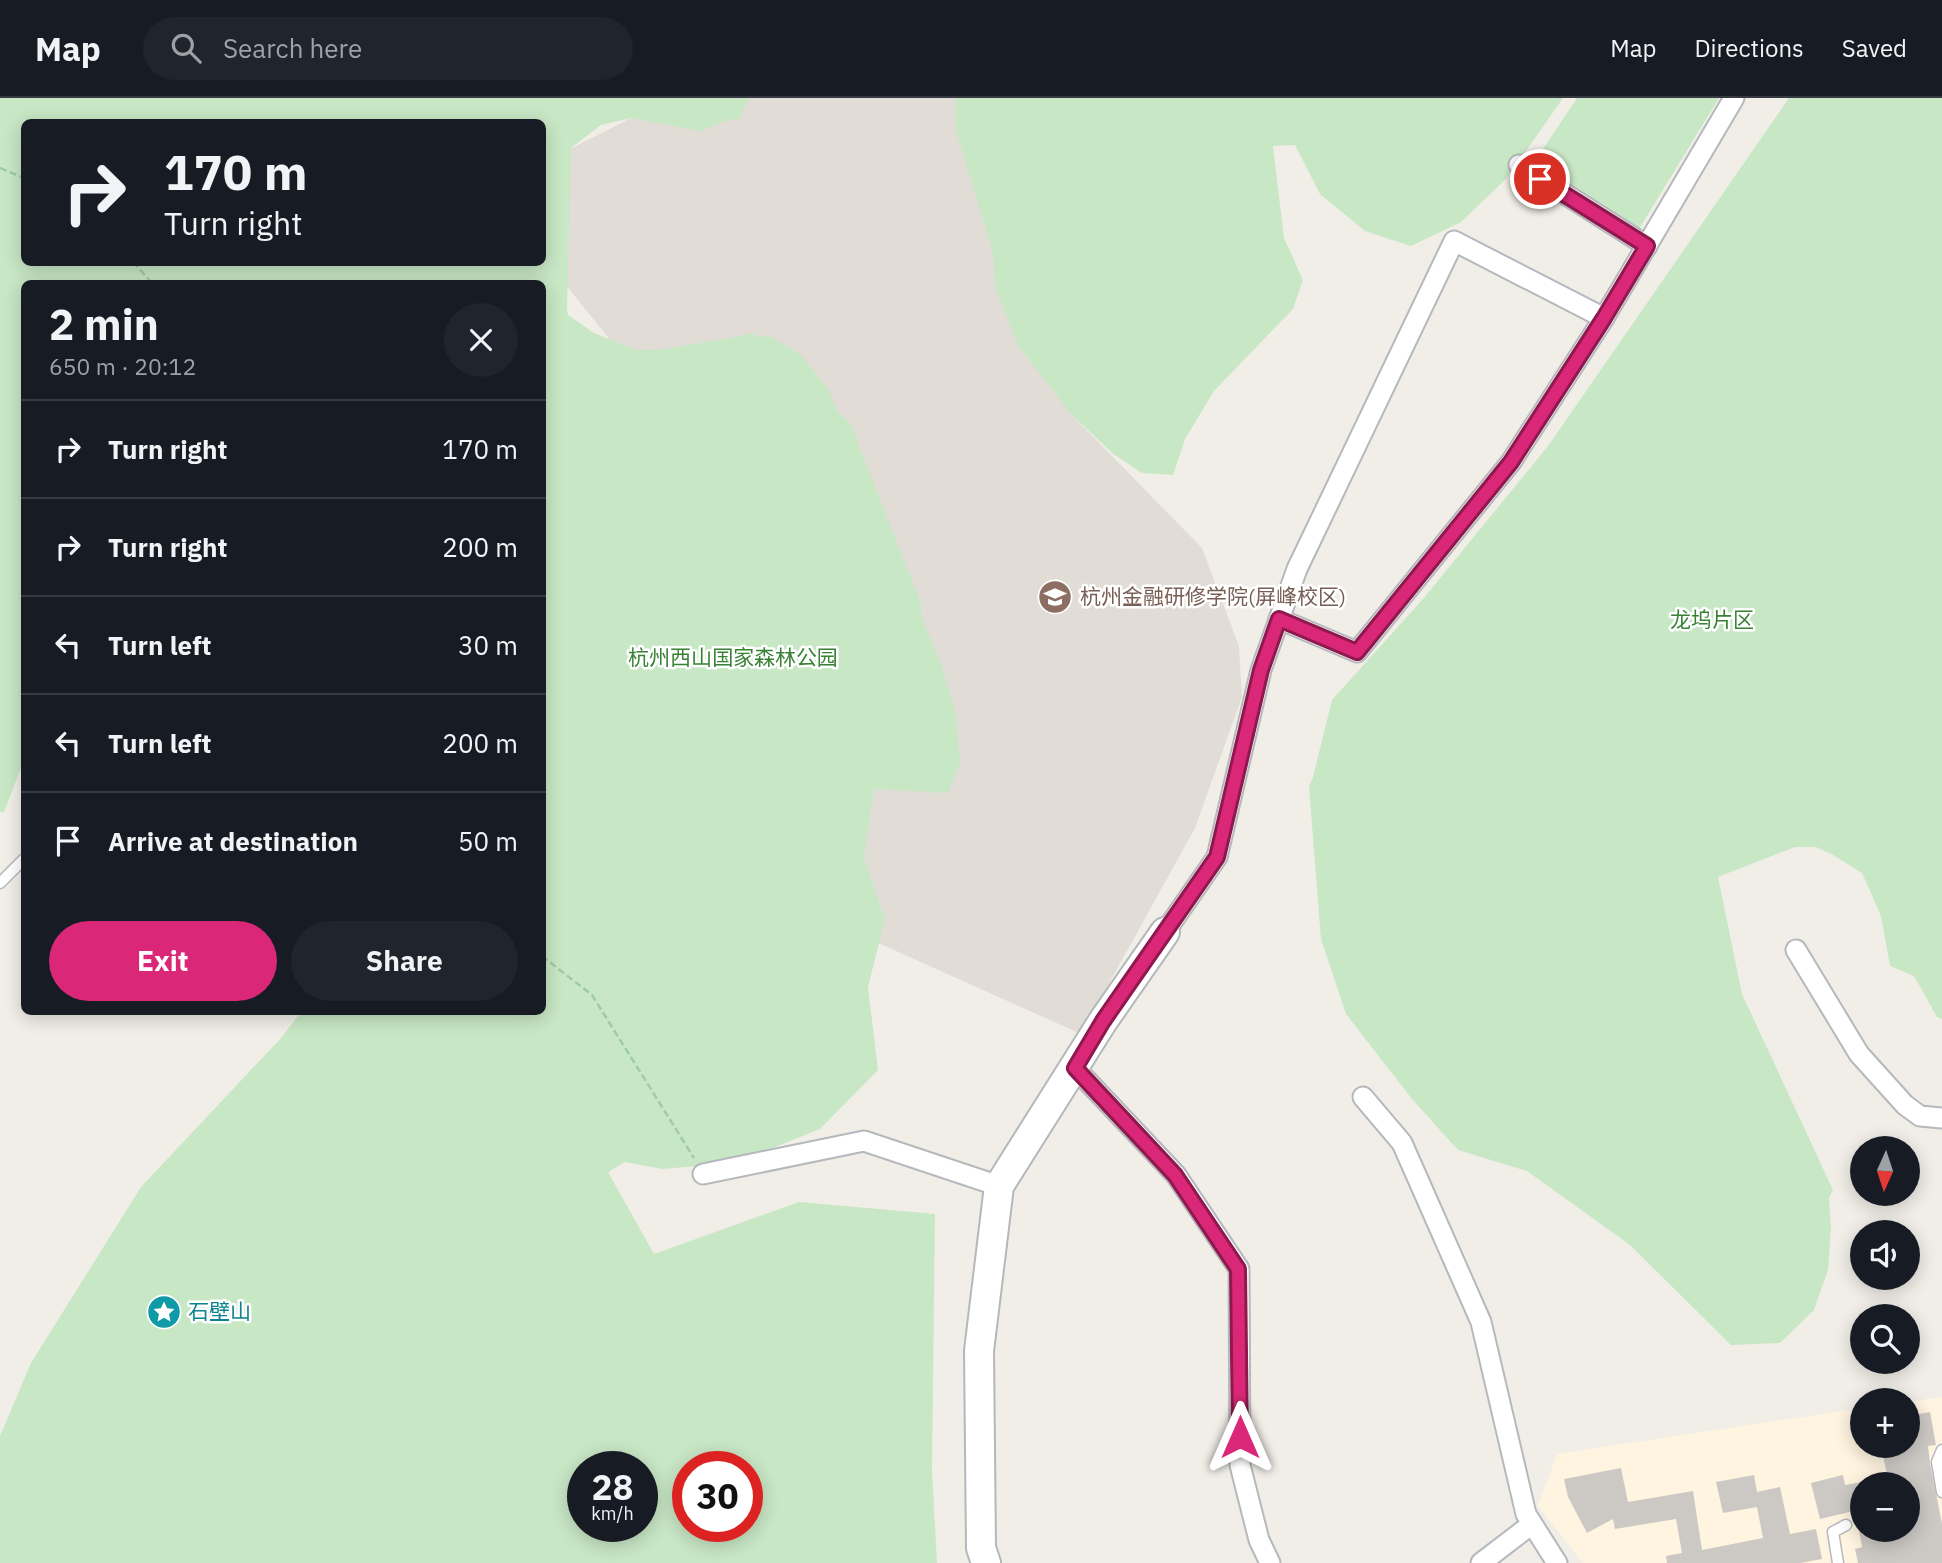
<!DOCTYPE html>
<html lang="en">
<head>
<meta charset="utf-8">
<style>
  body { margin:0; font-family:"IBM Plex Sans","Noto Sans SC",sans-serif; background:#20242c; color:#f1f3f6; height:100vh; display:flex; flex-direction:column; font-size:26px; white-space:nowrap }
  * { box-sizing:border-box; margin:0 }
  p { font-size:23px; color:#9ea1a6 }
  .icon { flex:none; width:38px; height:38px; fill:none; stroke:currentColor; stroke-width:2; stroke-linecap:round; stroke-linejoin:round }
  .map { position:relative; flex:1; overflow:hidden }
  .details { position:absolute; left:21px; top:182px; width:525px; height:735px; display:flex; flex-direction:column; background:#171b24; border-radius:10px; box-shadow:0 4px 18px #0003 }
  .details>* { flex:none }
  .banner { position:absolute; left:21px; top:21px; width:525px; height:147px; border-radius:10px; box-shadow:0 4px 18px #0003; background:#171b24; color:#f1f3f6; overflow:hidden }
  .needle { width:46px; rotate:183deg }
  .buttons { position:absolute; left:1850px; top:1038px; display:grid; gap:14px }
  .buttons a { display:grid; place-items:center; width:70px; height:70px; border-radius:50%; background:#171b24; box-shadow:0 4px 18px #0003; font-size:35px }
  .speed { position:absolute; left:567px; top:1353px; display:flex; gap:14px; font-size:35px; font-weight:700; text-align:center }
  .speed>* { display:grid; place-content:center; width:91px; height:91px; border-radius:50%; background:#171b24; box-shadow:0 4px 18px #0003; line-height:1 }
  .speed small { font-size:18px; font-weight:400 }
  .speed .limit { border:10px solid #d22; background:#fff; color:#111 }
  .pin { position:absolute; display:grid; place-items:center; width:60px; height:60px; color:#fff; margin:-30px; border:4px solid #fff; border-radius:50%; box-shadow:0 2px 7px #0007 }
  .me { position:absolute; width:77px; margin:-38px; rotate:0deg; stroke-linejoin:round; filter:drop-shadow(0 0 5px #0008) }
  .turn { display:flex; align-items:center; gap:24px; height:147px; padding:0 28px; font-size:32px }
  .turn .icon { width:91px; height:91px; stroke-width:2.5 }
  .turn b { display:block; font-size:49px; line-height:60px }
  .round { display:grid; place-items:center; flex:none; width:74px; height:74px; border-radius:37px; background:#20242c }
  .summary { display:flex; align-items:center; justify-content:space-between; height:119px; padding:0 28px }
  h1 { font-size:42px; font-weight:800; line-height:52px }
  .primary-button { display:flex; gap:14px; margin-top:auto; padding:14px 28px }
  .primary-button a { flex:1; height:80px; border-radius:42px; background:#db2777; color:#fff; font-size:28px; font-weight:800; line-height:80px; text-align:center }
  .primary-button a+a { background:#20242c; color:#f1f3f6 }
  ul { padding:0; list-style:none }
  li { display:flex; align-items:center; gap:21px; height:98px; padding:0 28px; border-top:2px solid #363941 }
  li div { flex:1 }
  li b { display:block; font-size:26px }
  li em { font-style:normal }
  header { display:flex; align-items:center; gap:42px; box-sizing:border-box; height:98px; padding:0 35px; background:#171b24; border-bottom:2px solid #363941 }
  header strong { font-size:33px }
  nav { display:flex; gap:38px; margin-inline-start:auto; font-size:24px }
  .search { width:490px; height:63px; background:#20242c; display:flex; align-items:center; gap:18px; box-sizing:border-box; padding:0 24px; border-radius:38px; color:#9ea1a6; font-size:26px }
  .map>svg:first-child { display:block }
  .commercial { fill:#fef4e0; fill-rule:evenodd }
  .education { fill:#e1ddd6 }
  .green { fill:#c8e7c5; fill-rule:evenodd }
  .building { fill:#ccc9c5 }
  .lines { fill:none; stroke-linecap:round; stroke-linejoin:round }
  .lane-casing { stroke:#b5b8bc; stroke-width:13 }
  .street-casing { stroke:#b5b8bc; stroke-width:23 }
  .secondary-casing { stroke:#b4b8bc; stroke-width:32 }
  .path { stroke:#9fcba7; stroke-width:2.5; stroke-dasharray:7 3.5; stroke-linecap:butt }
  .lane { stroke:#fff; stroke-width:10 }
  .street { stroke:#fff; stroke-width:19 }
  .secondary { stroke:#fff; stroke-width:28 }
  .route-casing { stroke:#8e194d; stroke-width:18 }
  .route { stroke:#db2777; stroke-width:12 }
  .labels { text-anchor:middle; stroke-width:5; stroke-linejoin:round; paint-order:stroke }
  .education-label { font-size:21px; fill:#785e54; stroke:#fff; text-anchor:start }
  .park-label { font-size:21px; fill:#398135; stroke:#fff }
  .culture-label { font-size:21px; fill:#0d838f; stroke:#fff; text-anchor:start }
</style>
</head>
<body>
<header>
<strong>Map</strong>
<div class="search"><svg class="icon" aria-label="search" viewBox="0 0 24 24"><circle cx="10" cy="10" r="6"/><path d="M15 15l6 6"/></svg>Search here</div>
<nav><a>Map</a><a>Directions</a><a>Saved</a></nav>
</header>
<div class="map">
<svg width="1942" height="1465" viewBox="0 0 1942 1465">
  <rect width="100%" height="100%" fill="#f1eee8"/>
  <path class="commercial" d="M1942 1299V1465H1583L1538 1408 1557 1356 1862 1310V1348H1908V1304ZM1862 1386H1908V1432H1862Z"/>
  <polygon class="education" points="733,0 972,0 1070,315 1202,450 1239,548 1242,599 1195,730 1081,936 827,822 619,253 557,176 566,53 631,20"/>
  <g class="green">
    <path d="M0 0H749L739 22 730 21 701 33 631 20 601 27 571 50 567 212 568 217 594 235 637 252H659L731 240 753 235 758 239 770 238 801 257 828 291 837 313 850 325 921 505V518L942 569 956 616 960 665 948 695 874 691 864 760 885 821 868 889 878 972 820 1031 735 1065 662 1071 625 1064 608 1074 654 1156 799 1104 935 1116 932 1373 937 1465H0V1338L31 1265 141 1089 281 940 301 914H542V186H24V662L4 714H0ZM24 24H542V164H24ZM583 1368H642V1428H583ZM688 1368H747V1428H688Z"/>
    <polygon points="955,0 1563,0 1507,80 1461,124 1411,148 1365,133 1320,96 1295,47 1273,48 1284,140 1303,182 1293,211 1214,293 1185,341 1173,377 1142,375 1112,355 1070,315 1017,246 995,188 993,155 956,33"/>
    <polygon points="1577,0 1719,0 1639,131 1533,66"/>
    <polygon points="1789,0 1942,0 1942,921 1937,919 1914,878 1890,868 1881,818 1862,775 1833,757 1816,749 1795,749 1718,779 1742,896 1833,1092 1829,1100 1831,1130 1828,1172 1814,1212 1780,1245 1731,1247 1630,1147 1527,1073 1458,1052 1412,1001 1346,916 1321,841 1309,689 1313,679 1332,602 1423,501 1548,348"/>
  </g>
  <g class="building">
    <polygon points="1930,1314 1936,1347 1928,1348 1930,1365 1942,1426 1942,1465 1858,1465 1855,1451 1862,1449 1859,1432 1908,1432 1908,1386 1889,1386 1881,1348 1908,1348 1908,1318"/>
    <polygon points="1621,1370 1628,1404 1693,1393 1702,1452 1763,1440 1757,1409 1723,1415 1716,1384 1754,1377 1757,1394 1780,1389 1790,1436 1816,1431 1822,1461 1800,1465 1667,1465 1666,1458 1682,1455 1676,1421 1615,1431 1613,1421 1587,1435 1568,1399 1564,1381"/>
    <polygon points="1843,1377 1845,1387 1862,1384 1862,1411 1820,1421 1811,1385"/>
  </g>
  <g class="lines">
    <g class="lane-casing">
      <g id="lane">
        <polyline points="0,785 24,761"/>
        <polyline points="1942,1352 1937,1364 1942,1394"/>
        <polyline points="1838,1465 1833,1434 1846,1427"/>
      </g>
    </g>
    <g class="street-casing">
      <g id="street">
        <polyline points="1519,67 1647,148"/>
        <polyline points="1279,521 1357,554 1511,364 1604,220 1734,0"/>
        <polyline points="1165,834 1217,759 1261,572 1297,471 1454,143 1604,220"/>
        <polyline points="1796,852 1859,956 1905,1007 1920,1018 1942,1020"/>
        <polyline points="1075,970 1176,1077 1239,1171 1240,1367 1259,1442 1270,1465"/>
        <polyline points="1363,999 1402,1045 1481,1224 1526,1416 1557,1465"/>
        <polyline points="703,1076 864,1043 999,1088"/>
        <polyline points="1481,1465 1532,1426"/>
      </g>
    </g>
    <g class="secondary-casing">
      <polyline id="secondary" points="986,1465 981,1450 979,1253 999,1088 1103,923 1165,834"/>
    </g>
    <g class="path">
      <polyline points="0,70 24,80"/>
      <polyline points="133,164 153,186"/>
      <polyline points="542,488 542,494"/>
      <polyline points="542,858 592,897 694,1060"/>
    </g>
    <use href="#lane" class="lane"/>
    <use href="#street" class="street"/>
    <use href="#secondary" class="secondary"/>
  </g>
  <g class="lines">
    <g class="route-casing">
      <polyline id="route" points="1240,1339 1238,1171 1175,1077 1075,970 1103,923 1217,759 1261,572 1279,521 1357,554 1511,364 1604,220 1647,148 1540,81"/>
    </g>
    <use href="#route" class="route"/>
  </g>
  <defs>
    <g id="university-disc" transform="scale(1.75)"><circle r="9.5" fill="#8d6e63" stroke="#fff"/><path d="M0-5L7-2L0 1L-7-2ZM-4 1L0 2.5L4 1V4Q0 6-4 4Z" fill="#fff"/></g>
    <g id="sight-disc" transform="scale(1.75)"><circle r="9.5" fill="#0f9aa8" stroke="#fff"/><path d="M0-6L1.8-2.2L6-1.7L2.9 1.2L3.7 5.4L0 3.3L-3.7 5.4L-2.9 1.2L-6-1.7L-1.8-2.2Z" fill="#fff"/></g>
  </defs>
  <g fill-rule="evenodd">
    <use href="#university-disc" x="1055" y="499"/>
    <use href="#sight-disc" x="164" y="1214"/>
  </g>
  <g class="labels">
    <g class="education-label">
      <text x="1080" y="506">杭州金融研修学院(屏峰校区)</text>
    </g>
    <g class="park-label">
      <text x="1712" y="529">龙坞片区</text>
      <text x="733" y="567">杭州西山国家森林公园</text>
    </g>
    <g class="culture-label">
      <text x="188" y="1221">石壁山</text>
    </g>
  </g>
</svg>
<div class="buttons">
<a><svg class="needle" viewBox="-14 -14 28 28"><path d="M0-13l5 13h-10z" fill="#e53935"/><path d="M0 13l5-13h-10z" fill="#9ea1a6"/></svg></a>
<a><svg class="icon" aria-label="sound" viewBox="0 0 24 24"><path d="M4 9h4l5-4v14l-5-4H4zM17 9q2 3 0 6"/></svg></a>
<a><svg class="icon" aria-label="search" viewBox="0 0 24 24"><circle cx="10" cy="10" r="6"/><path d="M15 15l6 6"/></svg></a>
<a>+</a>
<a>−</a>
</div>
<div class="speed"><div>28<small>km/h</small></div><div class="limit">30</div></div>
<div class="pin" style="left:1540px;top:81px;background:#d93025"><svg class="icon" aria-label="arrive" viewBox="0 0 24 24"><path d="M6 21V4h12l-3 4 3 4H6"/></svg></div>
<svg class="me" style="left:1240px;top:1339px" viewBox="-20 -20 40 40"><path d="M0-17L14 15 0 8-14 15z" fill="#db2777" stroke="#fff" stroke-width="4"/></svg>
<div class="banner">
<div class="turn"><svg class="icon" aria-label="right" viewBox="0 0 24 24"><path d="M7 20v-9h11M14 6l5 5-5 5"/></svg><div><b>170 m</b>Turn right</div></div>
</div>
<section class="details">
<div class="summary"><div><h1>2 min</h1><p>650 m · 20:12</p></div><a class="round"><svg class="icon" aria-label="close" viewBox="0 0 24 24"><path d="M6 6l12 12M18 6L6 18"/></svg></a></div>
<ul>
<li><svg class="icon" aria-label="right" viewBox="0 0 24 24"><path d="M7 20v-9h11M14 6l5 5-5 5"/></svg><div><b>Turn right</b></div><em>170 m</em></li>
<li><svg class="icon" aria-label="right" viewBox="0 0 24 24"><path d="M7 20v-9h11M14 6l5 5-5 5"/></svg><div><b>Turn right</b></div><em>200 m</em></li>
<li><svg class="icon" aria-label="left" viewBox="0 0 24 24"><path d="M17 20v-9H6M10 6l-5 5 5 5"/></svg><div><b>Turn left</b></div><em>30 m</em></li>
<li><svg class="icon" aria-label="left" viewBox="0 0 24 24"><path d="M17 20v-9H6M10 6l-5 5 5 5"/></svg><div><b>Turn left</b></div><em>200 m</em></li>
<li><svg class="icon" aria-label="arrive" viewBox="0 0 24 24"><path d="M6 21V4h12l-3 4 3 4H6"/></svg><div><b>Arrive at destination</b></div><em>50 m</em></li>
</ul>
<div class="primary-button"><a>Exit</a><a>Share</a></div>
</section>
</div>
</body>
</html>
